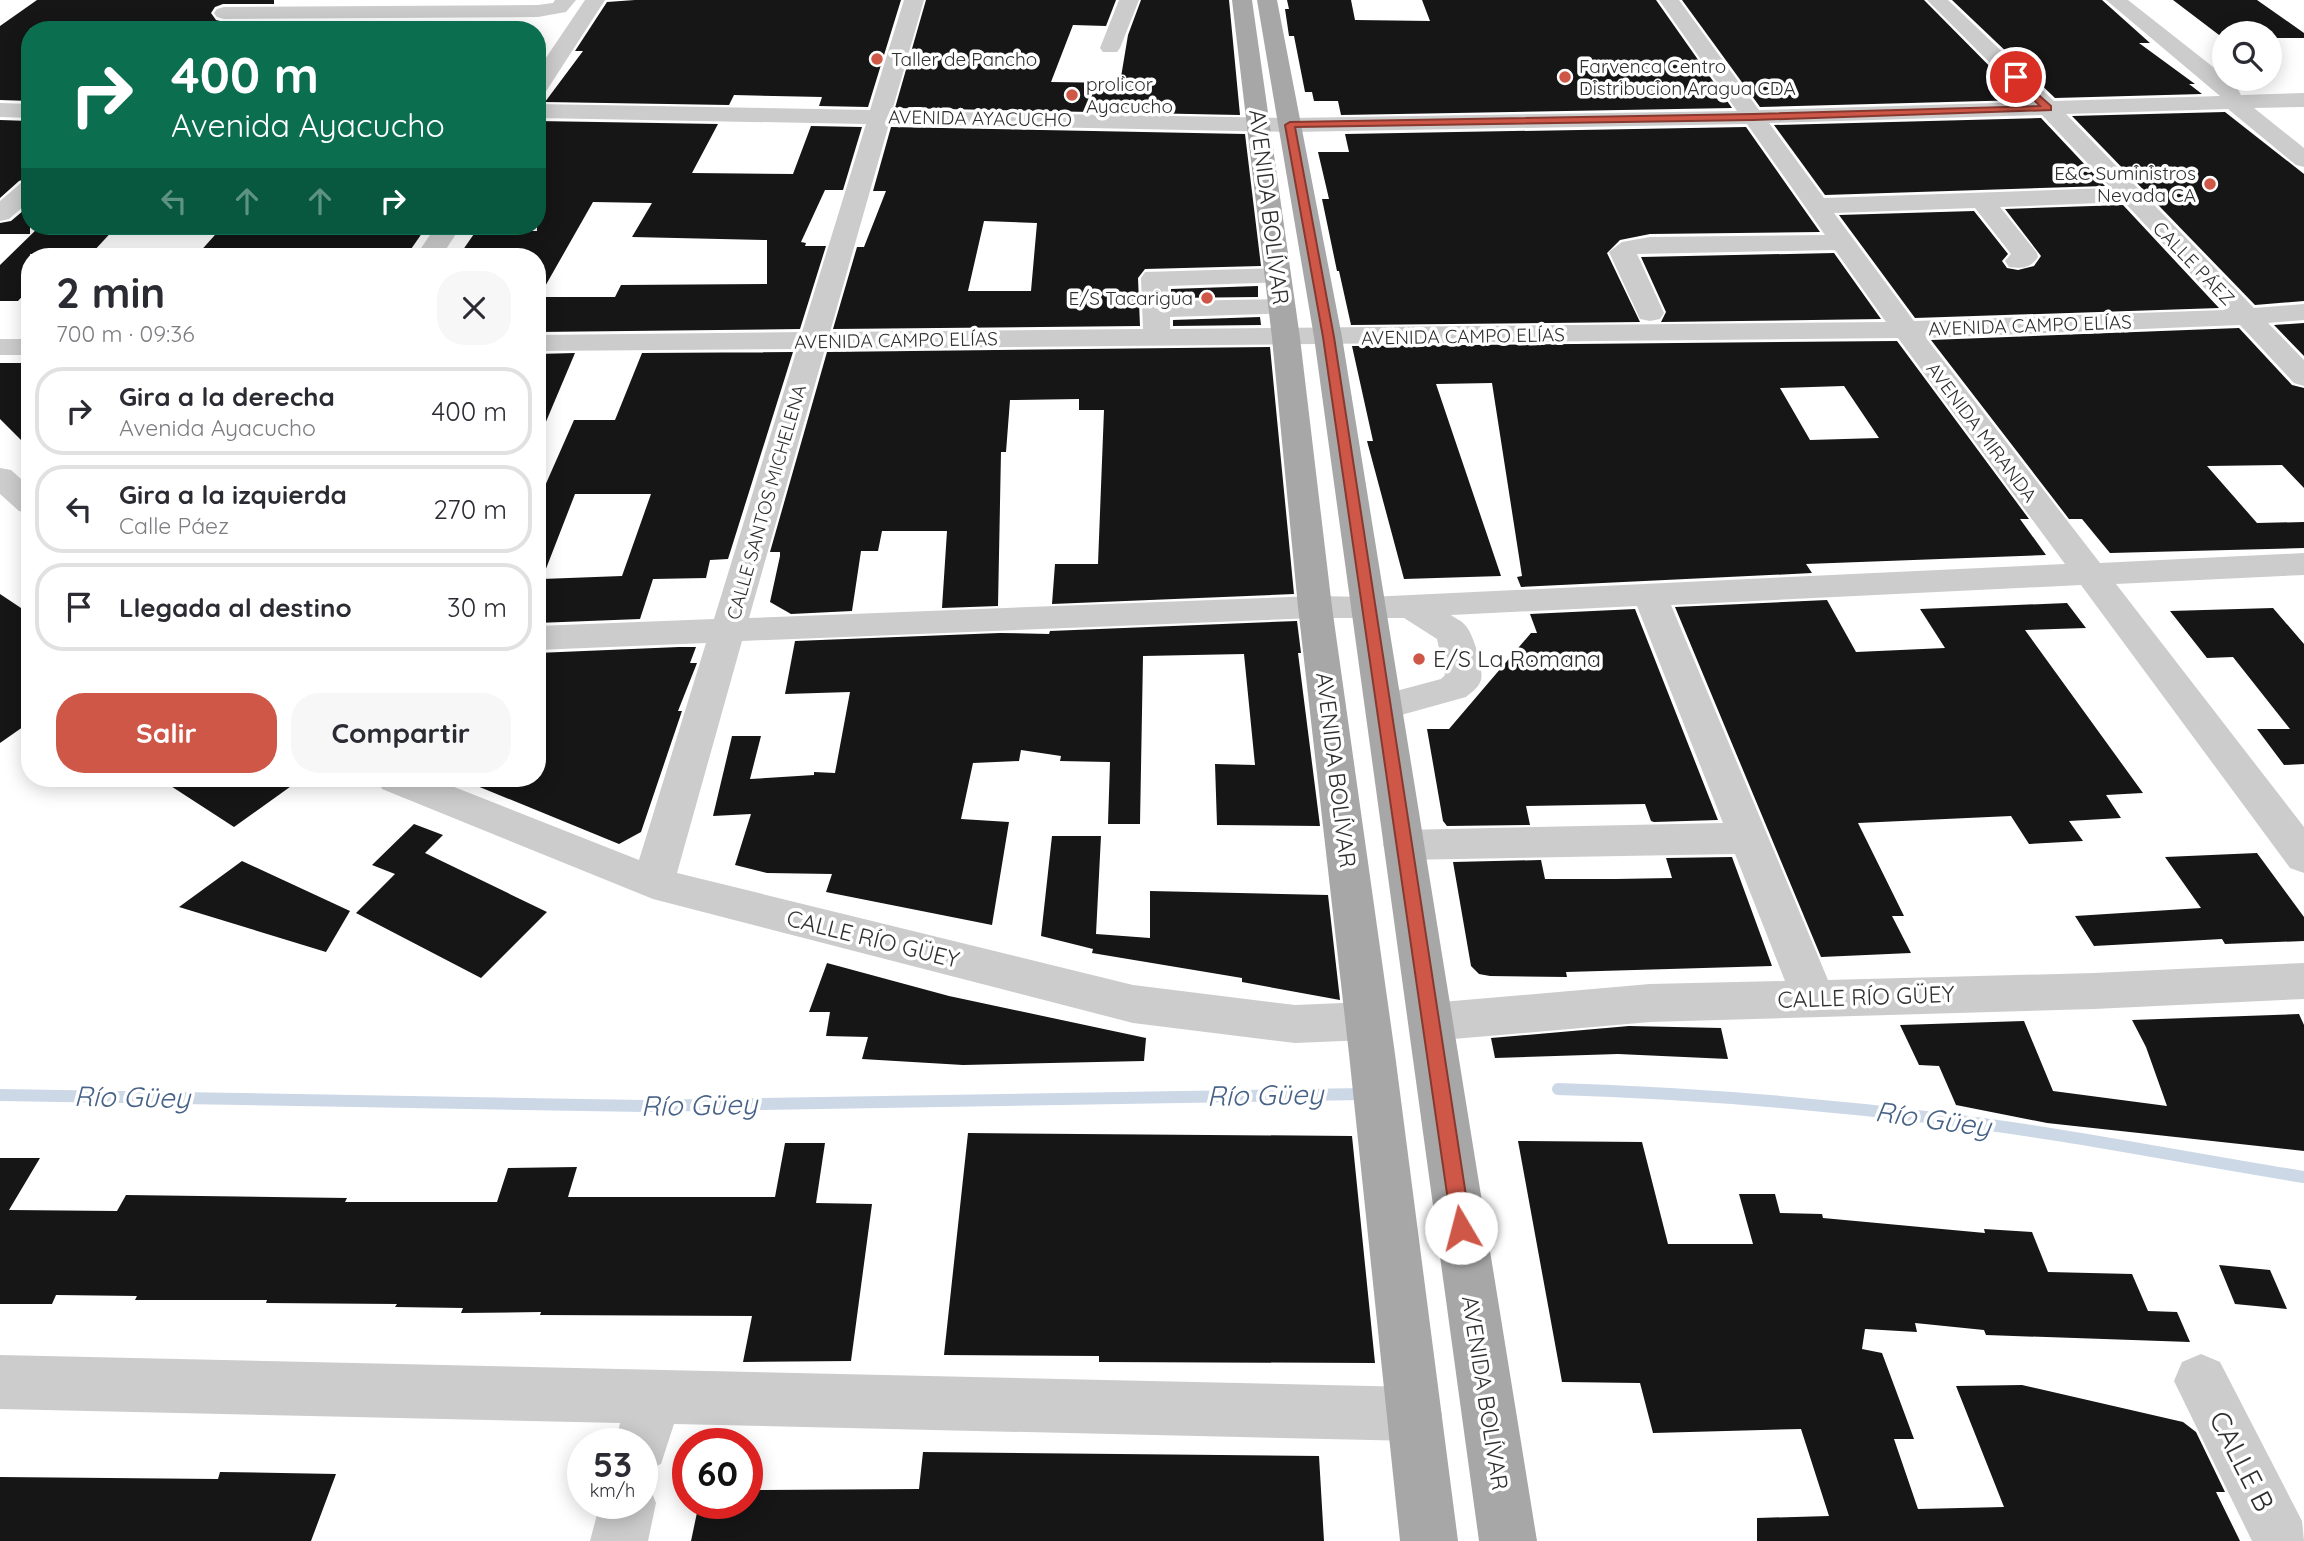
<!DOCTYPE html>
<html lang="es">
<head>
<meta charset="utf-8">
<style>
  body { margin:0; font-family:Quicksand,sans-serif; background:#f7f7f7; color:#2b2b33; height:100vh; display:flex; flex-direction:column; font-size:26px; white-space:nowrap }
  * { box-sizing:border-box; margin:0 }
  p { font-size:23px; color:#7c7c81 }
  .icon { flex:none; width:38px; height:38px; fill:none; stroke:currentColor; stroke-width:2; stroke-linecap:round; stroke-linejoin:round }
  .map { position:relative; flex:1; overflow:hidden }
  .details { position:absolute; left:21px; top:248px; width:525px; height:539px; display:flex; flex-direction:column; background:#fff; border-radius:28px; box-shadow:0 4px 18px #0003 }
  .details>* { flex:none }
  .banner { position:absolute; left:21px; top:21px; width:525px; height:214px; border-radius:28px; box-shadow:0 4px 18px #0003; background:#0b6e4f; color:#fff; overflow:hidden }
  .buttons { position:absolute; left:2212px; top:21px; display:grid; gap:14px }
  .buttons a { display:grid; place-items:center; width:70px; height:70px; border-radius:50%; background:#fff; box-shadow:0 4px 18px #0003; font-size:35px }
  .speed { position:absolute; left:567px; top:1428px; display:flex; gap:14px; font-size:35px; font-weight:700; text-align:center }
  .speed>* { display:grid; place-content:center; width:91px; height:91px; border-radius:50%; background:#fff; box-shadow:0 4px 18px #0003; line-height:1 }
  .speed small { font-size:18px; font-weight:400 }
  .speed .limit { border:10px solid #d22; background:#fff; color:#111 }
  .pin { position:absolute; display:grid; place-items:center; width:60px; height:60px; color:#fff; margin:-30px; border:4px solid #fff; border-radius:50%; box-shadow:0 2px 7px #0007 }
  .me { position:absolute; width:77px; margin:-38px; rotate:352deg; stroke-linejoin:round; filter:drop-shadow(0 0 5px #0008) }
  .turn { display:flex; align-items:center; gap:24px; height:147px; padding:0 35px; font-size:32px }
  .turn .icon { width:91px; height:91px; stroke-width:2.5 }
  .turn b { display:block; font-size:49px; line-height:60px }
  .lanes { display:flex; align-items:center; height:66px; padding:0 35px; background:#0003; justify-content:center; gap:35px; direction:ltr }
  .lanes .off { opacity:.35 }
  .round { display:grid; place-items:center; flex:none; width:74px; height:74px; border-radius:28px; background:#f7f7f7 }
  .summary { display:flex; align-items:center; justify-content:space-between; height:119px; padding:0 35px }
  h1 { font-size:42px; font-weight:700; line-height:52px }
  .button { display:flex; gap:14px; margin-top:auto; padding:14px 35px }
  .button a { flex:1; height:80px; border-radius:28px; background:#cf5748; color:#fff; font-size:28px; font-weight:700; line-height:80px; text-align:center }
  .button a+a { background:#f7f7f7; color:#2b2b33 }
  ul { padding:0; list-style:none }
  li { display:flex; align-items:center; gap:21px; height:88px; margin:0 14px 10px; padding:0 21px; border:4px solid #e1e1e2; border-radius:28px }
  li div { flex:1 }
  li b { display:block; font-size:26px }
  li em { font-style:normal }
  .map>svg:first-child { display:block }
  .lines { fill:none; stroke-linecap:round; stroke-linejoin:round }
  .stream { stroke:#cdd8e7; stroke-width:12 }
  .building { fill:#161616; fill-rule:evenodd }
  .minor { fill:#ccc; fill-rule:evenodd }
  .major { fill:#a7a7a7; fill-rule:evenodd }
  .route { fill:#cf5748; stroke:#87392f; stroke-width:2 }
  .poi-dot { fill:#cf5748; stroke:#fff; stroke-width:2.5 }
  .labels { text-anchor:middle; stroke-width:7; stroke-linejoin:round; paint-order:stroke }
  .far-poi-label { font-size:19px; fill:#2f2f2f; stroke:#fff; text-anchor:start }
  .far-street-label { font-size:19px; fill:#2f2f2f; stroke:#fff }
  .street-label { font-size:23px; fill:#2f2f2f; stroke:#fff }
  .poi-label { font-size:23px; fill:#2f2f2f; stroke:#fff; text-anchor:start }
  .near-water-label { font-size:28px; font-style:italic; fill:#476287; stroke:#fff }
  .near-street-label { font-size:28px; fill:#2f2f2f; stroke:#fff }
</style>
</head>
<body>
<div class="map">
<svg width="2304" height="1541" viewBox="0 0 2304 1541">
  <rect width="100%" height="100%" fill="#fff"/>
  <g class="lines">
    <g class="stream">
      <path d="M1558 1089C1687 1093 1815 1103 1943 1119 2064 1133 2184 1158 2304 1177"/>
      <polyline points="0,1095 644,1106 1364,1094"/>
    </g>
  </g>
  <g class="building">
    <polygon points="37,0 274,0 274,4 223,4 215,7 211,13 216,20 224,22 274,21 274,30 30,28 30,101 0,100 0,26"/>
    <polygon points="635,0 901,0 868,107 819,106 822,97 734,95 729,105 545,102 583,51 575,51 607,2"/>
    <polygon points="926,0 1116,0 1106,26 1073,25 1051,82 1120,83 1128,35 1141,0 1229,0 1240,115 895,108"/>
    <polygon points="1287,0 1351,0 1355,20 1430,21 1422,0 1656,0 1732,108 1341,115 1338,101 1314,101 1312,92 1305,92 1294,36 1289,36 1285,9 1289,9"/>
    <polygon points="1682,0 1924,0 2023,100 1760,107"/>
    <polygon points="1952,0 2102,0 2150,43 2139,43 2195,84 2189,84 2202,94 2055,98"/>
    <polygon points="2173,0 2257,0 2304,33 2304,38 2270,38 2270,33 2224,33 2223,38"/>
    <polygon points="2225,112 2304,174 2304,301 2255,305 2072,116"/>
    <polygon points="2041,118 2105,186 1825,195 1774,125"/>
    <polygon points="0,120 30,121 30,177 19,181 0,198"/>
    <path d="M537 121 718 124 692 173 793 174 811 126 862 127 843 190H825L801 242 806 243 805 246H826L800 329 537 332V257H458L476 231H537ZM593 202 652 203 632 237 767 240V284L621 285 615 297H539Z"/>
    <path d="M891 127 1245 134 1261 266 1145 269 1138 278 1140 326 833 329 857 247H864L886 191H873ZM984 221 1037 223 1031 291H968Z"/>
    <polygon points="1746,127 1820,232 1650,234 1620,240 1607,253 1640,322 1351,325 1339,271 1337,271 1322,199 1329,199 1318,152 1349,152 1345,134"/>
    <polygon points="30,205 30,234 0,234 0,223 11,221"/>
    <polygon points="2123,205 2219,308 1915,318 1839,215 1974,211 2008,254 2002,261 2007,268 2018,270 2034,266 2041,256 2005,209"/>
    <polygon points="40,226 117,226 92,253 30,254 30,288 18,301 0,301 0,265"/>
    <polygon points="223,226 427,226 409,252 400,252 397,257 322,257 325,253 197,255"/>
    <polygon points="1834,253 1881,319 1661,322 1666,312 1641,257"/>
    <polygon points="1258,286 1258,297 1171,298 1171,289"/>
    <polygon points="1260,317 1261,325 1173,326 1173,320"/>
    <polygon points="2304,323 2304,356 2274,325"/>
    <polygon points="2239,328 2292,385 2304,388 2304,488 2282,465 2207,466 2257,523 2304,522 2304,548 2110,553 2082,519 2069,519 1931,340"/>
    <path d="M1897 341 2029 519H2020L2046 555 1806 564 1812 573 1521 587 1517 577 1522 576 1492 383 1436 384 1501 576 1404 579 1367 441H1373L1352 346ZM1844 386 1879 438 1810 440 1780 388Z"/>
    <polygon points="1270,347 1294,594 1052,604 1055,564 1098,564 1104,410 1079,410 1079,399 1010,400 1006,452 1001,452 998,606 942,608 947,531 882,531 878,551 861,551 852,611 791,614 770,602 780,556 780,552 770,552 827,352"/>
    <path d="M793 352 728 559 710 560 706 578 653 579 640 619 537 623V504L574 420H615L642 353ZM575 494H651L622 576 542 579Z"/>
    <polygon points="575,353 537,443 537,354"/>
    <polygon points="0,363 30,363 30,449 0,419"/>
    <polygon points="0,594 30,614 30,722 0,743"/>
    <polygon points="1827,600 1856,652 1945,648 1920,609 2067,603 2086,628 2025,630 2143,793 2106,795 2121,818 2069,821 2083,841 2029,844 2011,816 1858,823 1904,916 1892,916 1911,953 1821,957 1675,607"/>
    <polygon points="2273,608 2304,644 2304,764 2284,765 2257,729 2290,729 2233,657 2207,658 2170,611"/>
    <polygon points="1635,609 1718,820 1654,822 1651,821 1645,804 1526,806 1530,825 1447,826 1443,821 1427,729 1449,729 1531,633 1537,633 1530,614"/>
    <polygon points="1297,621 1301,653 1298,653 1320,826 1217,825 1215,764 1255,765 1244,654 1143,656 1140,824 1108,824 1110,762 1060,761 1061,756 1021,750 1019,761 973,763 961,819 1009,822 992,925 826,892 832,874 767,873 735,865 751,814 713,816 732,736 761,736 750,779 814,775 814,772 835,773 850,692 785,694 795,641 1000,633 1049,634 1050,631"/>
    <polygon points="679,647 696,647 690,663 697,663 678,711 682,711 641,832 619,844 465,781 537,779 537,653"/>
    <polygon points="160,779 301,779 234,827"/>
    <polygon points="414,824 443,835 425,853 547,912 481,978 356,913 395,874 372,865"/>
    <polygon points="1052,836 1101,836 1096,934 1150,938 1150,891 1328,895 1340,1000 1242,982 1242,978 1092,953 1093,949 1041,936"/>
    <polygon points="2257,853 2304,917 2304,941 2225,944 2222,939 2094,946 2075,916 2201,908 2165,857"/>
    <polygon points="1732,857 1772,966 1566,972 1567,977 1490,976 1479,974 1471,966 1453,862 1541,860 1545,879 1616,879 1672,878 1666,858"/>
    <polygon points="242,861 350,911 326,952 179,907"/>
    <polygon points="827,963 949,996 1146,1038 1144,1061 963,1065 862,1059 868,1037 826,1036 830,1012 809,1012"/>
    <polygon points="2299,1014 2304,1025 2304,1151 2047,1123 1956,1105 1939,1066 1919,1065 1900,1025 2024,1021 2053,1091 2167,1106 2146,1047 2132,1020"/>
    <polygon points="1629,1026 1721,1028 1728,1059 1618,1054 1495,1058 1491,1038"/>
    <polygon points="968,1133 1352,1136 1375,1363 1099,1362 1099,1356 944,1355"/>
    <polygon points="1518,1141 1642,1142 1668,1244 1753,1244 1739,1194 1775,1194 1780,1213 1822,1214 1823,1218 1985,1233 1984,1229 2032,1232 2048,1272 2132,1274 2148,1311 2177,1312 2190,1342 1986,1335 1984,1330 1915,1323 1917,1332 1865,1329 1862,1349 1882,1353 1914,1439 1894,1439 1918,1509 2004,1507 1956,1386 2022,1385 2183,1422 2196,1432 2225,1492 2216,1492 2240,1541 1757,1541 1757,1518 1829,1516 1801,1429 1653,1433 1640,1383 1562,1382"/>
    <polygon points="785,1143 825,1143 816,1203 872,1204 851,1361 743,1362 752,1316 540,1315 541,1312 461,1313 463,1308 395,1307 397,1304 266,1303 267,1300 135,1300 137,1296 56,1295 52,1304 0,1304 0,1158 40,1158 9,1210 117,1211 126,1195 347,1198 345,1202 497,1202 508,1168 577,1167 568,1197 775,1197"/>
    <polygon points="2219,1265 2270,1270 2287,1309 2235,1304"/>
    <polygon points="923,1452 1319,1456 1324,1541 691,1541 699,1503 747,1503 747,1490 919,1489"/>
    <polygon points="220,1472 336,1474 311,1541 0,1541 0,1477 218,1479"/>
  </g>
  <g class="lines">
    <g class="minor">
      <polygon points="555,0 576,0 566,12 538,17 224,19 217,17 214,13 217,9 224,7 538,5 553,3"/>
      <polygon points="585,0 605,0 545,93 537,94 537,71"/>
      <path d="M904 0H924L892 111 1290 118 1737 111 1659 0H1679L1759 110 2029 102 1927 0H1948L2054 101 2220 96 2106 0H2128L2236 85 2241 95 2304 93V107L2254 108 2304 148V167L2296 165 2228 109 2066 114 2254 308 2304 304V320L2268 323 2304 360V386L2294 383 2240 325 1926 338 2100 563 2304 553V575L2116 584 2304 827V873L2290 868 2081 585 1671 605 1828 980 2094 973 2304 963V999L2094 1009 1650 1022 1430 1041 1414 1035 1408 1022 1414 1009 1430 1003 1650 984 1785 981 1735 854 1403 860 1389 856 1383 845 1389 834 1403 830 1723 823 1637 606 1451 615C1455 618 1462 621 1465 625 1473 632 1484 670 1481 680 1479 687 1472 692 1466 697L1383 720 1370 716 1365 707 1370 698 1441 679 1445 675 1437 639 1404 618H1315L742 641 677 873 1133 985 1295 1005 1367 1002 1383 1008 1389 1021 1383 1034 1367 1040 1295 1043 1133 1023 653 899 382 789 377 779H434L639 860 706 643 537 650V626L714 619 797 349 537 351V335L802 332 866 124 537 118V104L870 110ZM2042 115 2111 188 1824 198 1769 123ZM889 124 1290 132 1747 124 1825 235 1650 237 1622 242 1609 252 1640 319 1650 321 1660 319 1664 313 1637 254 1835 250 1886 322 1170 329V317L1291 313 1295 307 1291 301 1281 299 1169 301 1168 286 1287 282 1291 276 1287 270 1278 268 1145 272 1141 278 1143 329 830 332ZM2124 202 2225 310 1914 321 1834 213 1975 208 2011 254 2005 261 2009 267C2021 269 2031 268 2038 257L2037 253 2000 207ZM1898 338 2065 564 1369 597 1315 596 749 618 825 349Z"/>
      <polygon points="1119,0 1139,0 1120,48 1117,52 1103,52 1100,48"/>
      <polygon points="0,103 30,104 30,118 0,117"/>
      <polygon points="30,181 30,201 9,219 0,221 0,201 21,183"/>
      <polygon points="436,226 461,226 441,257 415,257"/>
      <rect x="0" y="339" width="30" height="16"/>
      <polygon points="0,468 11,470 30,487 30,514 19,511 0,494"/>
      <polygon points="2201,1354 2220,1362 2302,1521 2304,1541 2252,1541 2174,1381 2182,1362"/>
      <polygon points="0,1355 1415,1387 1434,1395 1442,1414 1434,1433 1415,1441 674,1424 661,1464 642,1472 642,1444 615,1444 620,1423 0,1409"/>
      <polygon points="642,1481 648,1483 656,1503 648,1541 590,1541 600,1503 642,1503"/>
    </g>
    <g class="major">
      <polygon points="1232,0 1252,0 1300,338 1332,607 1395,1054 1458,1541 1400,1541 1349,1054 1298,607 1272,338"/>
      <polygon points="1257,0 1277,0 1342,337 1537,1541 1479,1541 1314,337"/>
    </g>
  </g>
  <polygon class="route" points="2016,75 2051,106 2051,110 1753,120 1295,127 1334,337 1471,1228 1468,1235 1461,1238 1453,1235 1323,337 1285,125 1290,122 1753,114 2040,106 2013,79 2013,75"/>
  <g class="poi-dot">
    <circle cx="877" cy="59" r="7"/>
    <circle cx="1565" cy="77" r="7"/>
    <circle cx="1072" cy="95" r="7"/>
    <circle cx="2210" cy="184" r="7"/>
    <circle cx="1207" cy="298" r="7"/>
    <circle cx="1419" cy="659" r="7"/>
  </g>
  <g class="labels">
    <g class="far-poi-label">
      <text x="891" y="66">Taller de Pancho</text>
      <text x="1579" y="73">Farvenca Centro<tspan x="1579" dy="22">Distribucion Aragua CDA</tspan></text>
      <text x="1086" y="91">prolicor<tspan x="1086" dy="22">Ayacucho</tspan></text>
      <text x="2196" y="180" text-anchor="end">E&amp;C Suministros<tspan x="2196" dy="22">Nevada CA</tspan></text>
      <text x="1193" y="305" text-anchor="end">E/S Tacarigua</text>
    </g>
    <g class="far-street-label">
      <text transform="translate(980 118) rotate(1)" y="7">AVENIDA AYACUCHO</text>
      <text transform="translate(2194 263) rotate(46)" y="7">CALLE PÁEZ</text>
      <text transform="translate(2030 325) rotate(-2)" y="7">AVENIDA CAMPO ELÍAS</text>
      <text transform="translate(1463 336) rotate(-1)" y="7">AVENIDA CAMPO ELÍAS</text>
      <text transform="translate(896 340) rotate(-1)" y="7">AVENIDA CAMPO ELÍAS</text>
      <text transform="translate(1982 432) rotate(53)" y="7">AVENIDA MIRANDA</text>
      <text transform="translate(766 502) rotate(-74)" y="7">CALLE SANTOS MICHELENA</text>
    </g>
    <g class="street-label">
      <text transform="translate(1269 207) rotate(83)" y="8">AVENIDA BOLÍVAR</text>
      <text transform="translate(1336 770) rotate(83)" y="8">AVENIDA BOLÍVAR</text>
      <text transform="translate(873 939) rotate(14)" y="8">CALLE RÍO GÜEY</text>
      <text transform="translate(1866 997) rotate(-2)" y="8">CALLE RÍO GÜEY</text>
      <text transform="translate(1485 1393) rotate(81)" y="8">AVENIDA BOLÍVAR</text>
    </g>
    <g class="poi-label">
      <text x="1433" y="667">E/S La Romana</text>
    </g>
    <g class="near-water-label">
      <text transform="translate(1265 1095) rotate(-1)" y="10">Río Güey</text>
      <text transform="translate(132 1097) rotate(1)" y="10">Río Güey</text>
      <text transform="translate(699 1105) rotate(-1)" y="10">Río Güey</text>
      <text transform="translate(1933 1119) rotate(8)" y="10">Río Güey</text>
    </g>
    <g class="near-street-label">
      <text transform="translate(2242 1461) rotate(63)" y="10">CALLE B</text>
    </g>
  </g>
</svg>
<div class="buttons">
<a><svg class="icon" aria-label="search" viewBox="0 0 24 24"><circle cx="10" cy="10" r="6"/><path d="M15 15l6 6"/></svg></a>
</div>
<div class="speed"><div>53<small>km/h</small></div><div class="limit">60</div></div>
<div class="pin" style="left:2016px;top:77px;background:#d93025"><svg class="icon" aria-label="arrive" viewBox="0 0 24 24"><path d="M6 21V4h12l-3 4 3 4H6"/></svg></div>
<svg class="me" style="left:1461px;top:1228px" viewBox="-20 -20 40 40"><circle r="19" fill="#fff"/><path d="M0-13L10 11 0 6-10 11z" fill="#cf5748"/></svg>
<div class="banner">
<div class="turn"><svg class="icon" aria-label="right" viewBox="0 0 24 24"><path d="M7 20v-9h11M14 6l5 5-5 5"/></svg><div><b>400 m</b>Avenida Ayacucho</div></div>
<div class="lanes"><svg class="icon off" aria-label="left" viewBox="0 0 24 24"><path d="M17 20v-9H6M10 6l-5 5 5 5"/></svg><svg class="icon off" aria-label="ahead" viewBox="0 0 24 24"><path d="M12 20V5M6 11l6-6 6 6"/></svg><svg class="icon off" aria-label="ahead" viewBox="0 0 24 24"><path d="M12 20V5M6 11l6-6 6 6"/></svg><svg class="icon" aria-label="right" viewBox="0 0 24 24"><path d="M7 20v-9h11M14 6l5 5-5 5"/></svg></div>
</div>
<section class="details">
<div class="summary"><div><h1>2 min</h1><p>700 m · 09:36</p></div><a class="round"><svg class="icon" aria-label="close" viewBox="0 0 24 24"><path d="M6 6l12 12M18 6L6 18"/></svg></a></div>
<ul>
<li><svg class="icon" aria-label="right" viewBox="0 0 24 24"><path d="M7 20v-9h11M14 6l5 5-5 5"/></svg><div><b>Gira a la derecha</b><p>Avenida Ayacucho</p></div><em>400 m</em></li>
<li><svg class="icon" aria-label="left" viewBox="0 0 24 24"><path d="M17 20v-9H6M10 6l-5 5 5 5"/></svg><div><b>Gira a la izquierda</b><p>Calle Páez</p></div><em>270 m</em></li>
<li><svg class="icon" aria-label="arrive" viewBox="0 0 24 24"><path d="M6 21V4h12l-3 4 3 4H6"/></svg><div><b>Llegada al destino</b></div><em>30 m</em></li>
</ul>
<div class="button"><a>Salir</a><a>Compartir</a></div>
</section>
</div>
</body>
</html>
